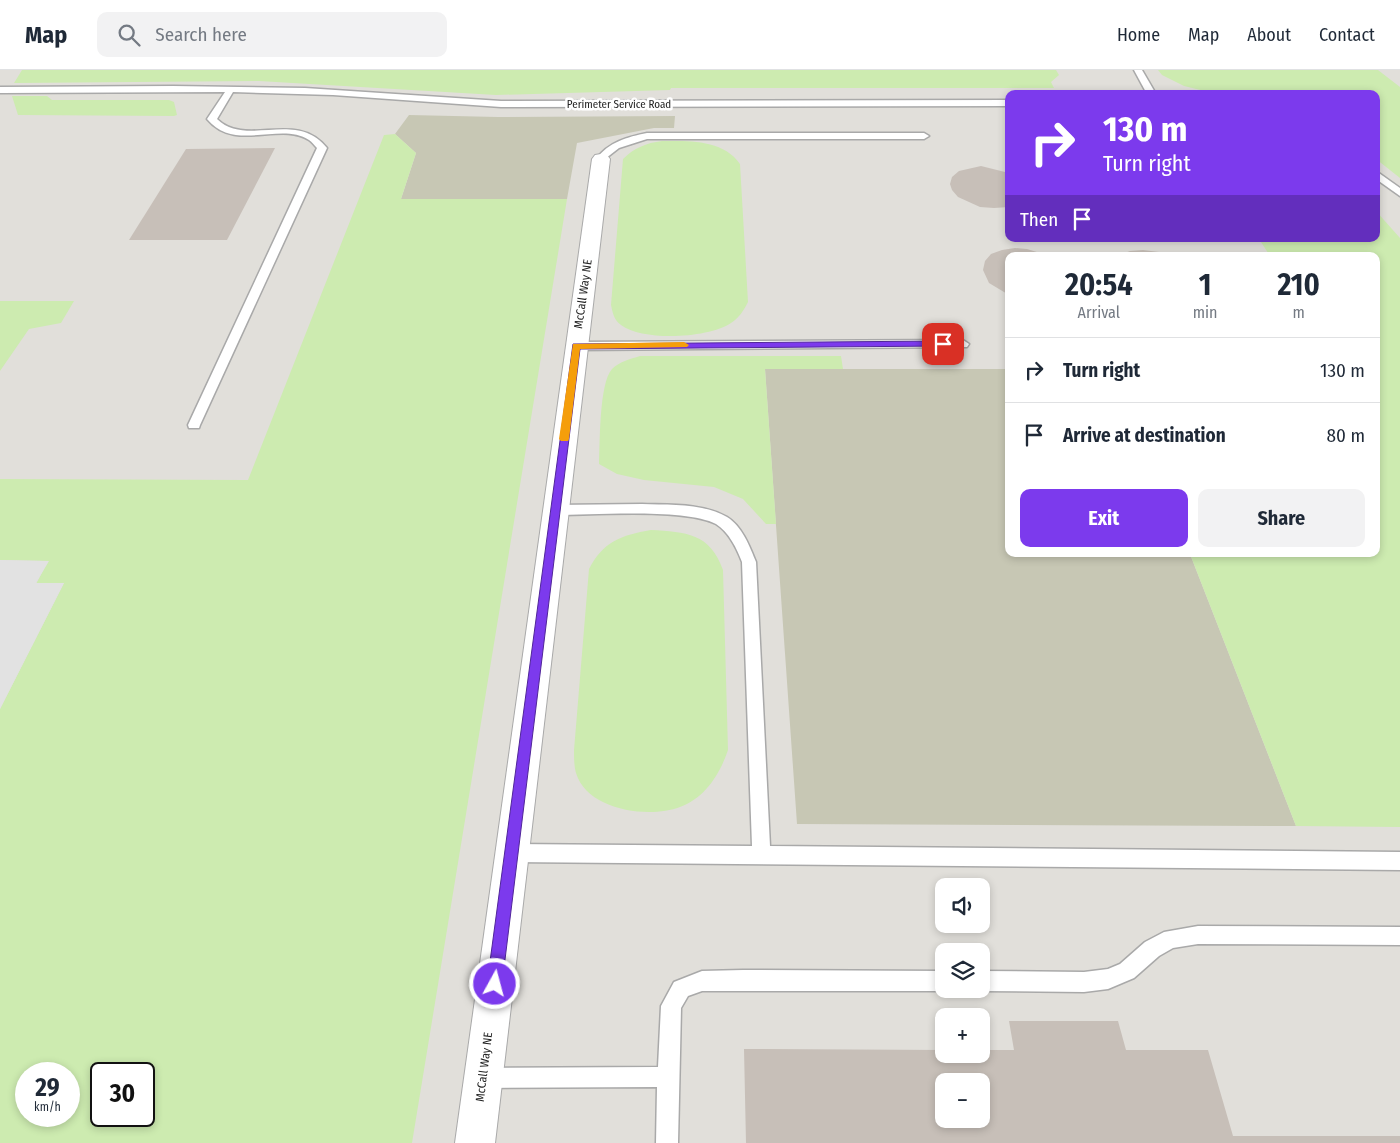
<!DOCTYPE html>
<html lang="en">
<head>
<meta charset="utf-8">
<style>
  body { margin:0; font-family:"Fira Sans Condensed",sans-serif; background:#f2f2f3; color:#1f2937; height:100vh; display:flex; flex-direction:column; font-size:19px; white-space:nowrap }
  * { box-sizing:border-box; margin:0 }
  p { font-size:16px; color:#747a83 }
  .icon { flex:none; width:28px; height:28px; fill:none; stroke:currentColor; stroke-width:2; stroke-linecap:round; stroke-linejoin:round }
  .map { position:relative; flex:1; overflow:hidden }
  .sheet { position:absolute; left:1005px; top:182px; width:375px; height:305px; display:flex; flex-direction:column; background:#fff; border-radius:10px; box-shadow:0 2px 8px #0003 }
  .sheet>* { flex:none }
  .hud { position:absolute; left:1005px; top:20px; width:375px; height:152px; border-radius:10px; box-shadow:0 2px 8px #0003; background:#7c3aed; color:#fff; overflow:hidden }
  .controls { position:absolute; left:935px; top:808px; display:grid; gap:10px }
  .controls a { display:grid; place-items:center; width:55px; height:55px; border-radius:10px; background:#fff; box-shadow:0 2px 8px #0003; font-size:25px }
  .speed { position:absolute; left:15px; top:992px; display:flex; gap:10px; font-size:25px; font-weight:700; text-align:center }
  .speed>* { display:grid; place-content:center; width:65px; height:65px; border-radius:50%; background:#fff; box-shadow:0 2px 8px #0003; line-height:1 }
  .speed small { font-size:12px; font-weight:400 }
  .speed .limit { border:2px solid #111; border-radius:8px; background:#fff; color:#111 }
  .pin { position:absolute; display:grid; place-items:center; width:42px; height:42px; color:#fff; margin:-21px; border-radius:10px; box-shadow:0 2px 8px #0006 }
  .me { position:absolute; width:55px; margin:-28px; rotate:7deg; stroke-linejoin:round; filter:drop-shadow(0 0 4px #0008) }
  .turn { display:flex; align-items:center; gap:18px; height:105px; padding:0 15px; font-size:22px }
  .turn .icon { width:65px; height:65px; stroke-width:2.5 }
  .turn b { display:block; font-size:35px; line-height:42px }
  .then { display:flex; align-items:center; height:48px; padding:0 15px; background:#0003; gap:10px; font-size:19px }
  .eta { display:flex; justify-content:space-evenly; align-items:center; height:85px; text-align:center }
  .eta b { font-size:30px; font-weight:700; line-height:35px }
  .button { display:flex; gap:10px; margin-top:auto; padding:10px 15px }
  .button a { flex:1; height:58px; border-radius:10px; background:#7c3aed; color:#fff; font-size:20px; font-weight:700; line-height:58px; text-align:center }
  .button a+a { background:#f2f2f3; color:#1f2937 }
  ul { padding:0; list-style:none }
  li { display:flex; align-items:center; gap:15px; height:65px; padding:0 15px; border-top:1px solid #e0e1e3 }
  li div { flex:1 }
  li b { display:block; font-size:19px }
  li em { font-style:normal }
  header { display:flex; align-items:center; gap:30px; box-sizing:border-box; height:70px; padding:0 25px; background:#fff; border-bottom:1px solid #e0e1e3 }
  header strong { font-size:24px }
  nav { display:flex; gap:28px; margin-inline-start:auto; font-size:18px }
  .search { width:350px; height:45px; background:#f2f2f3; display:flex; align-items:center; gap:12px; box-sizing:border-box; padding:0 18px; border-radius:10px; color:#747a83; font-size:19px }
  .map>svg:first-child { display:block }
  .airport { fill:#e1dfda; fill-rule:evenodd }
  .construction { fill:#c7c7b4 }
  .grass { fill:#cdebb0; fill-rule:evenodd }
  .parking { fill:#e2e2e2 }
  .building { fill:#c7bfb8; fill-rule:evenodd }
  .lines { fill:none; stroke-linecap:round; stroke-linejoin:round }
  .lane-casing { stroke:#a9a9a9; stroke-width:3 }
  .street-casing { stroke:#a9a9a9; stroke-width:2 }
  .lane { fill:#fff; fill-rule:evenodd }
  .street { fill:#fff; fill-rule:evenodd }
  .route { fill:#7c3aed; stroke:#51269a }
  .slow { fill:#f59e0b }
  .labels { text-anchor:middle; stroke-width:5; stroke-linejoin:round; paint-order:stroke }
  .far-street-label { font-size:11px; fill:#222; stroke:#fff }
  .street-label { font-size:12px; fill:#222; stroke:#fff }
</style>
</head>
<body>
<header>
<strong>Map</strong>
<div class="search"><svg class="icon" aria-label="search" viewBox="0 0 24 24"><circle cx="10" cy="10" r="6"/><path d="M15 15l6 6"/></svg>Search here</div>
<nav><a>Home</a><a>Map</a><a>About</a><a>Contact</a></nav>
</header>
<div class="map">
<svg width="1400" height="1073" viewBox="0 0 1400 1073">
  <rect width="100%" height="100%" fill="#f2efe9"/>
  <path class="airport" d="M0 0H1400V1073H0ZM1009 24H1376V169H1009ZM1009 186H1376V484H1009ZM944 816H981V854H944ZM944 881H981V919H944ZM944 946H981V984H944ZM26 1004H69V1046H26ZM101 1004H144V1046H101ZM944 1011H981V1049H944Z"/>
  <g class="construction">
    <polygon points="409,45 498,47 675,46 674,58 654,58 577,73 567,129 401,129 416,83 395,64"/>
    <polygon points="765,299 1009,299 1009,484 1190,484 1296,756 797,754"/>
  </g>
  <g class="grass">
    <polygon points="22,0 1056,0 1059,5 1051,12 1054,18 671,18 670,20 496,25 259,11 14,13"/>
    <polygon points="1158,0 1378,0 1400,17 1400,108 1376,89 1376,24 1217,24 1184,16 1162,5"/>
    <polygon points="12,26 47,26 52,30 169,30 174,32 177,45 174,46 18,45"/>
    <path d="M395 64 416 83 401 129H567L412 1073H0V639L64 513 36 514 48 491 0 490V409L248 410 384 65ZM26 1004H69V1046H26ZM101 1004H144V1046H101Z"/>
    <path d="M662 71C688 71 723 69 740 94L748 232C744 240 739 248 731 253 709 268 644 272 621 255 614 250 613 244 611 235L623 89C634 78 646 73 662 71Z"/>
    <polygon points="1376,141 1400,168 1400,757 1296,756 1190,484 1376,484 1376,186 1270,186 1259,169 1376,169"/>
    <polygon points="0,231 74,231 61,253 29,259 0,301"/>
    <path d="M640 286H841L843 299H765L776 454H766L743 429 714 417 644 410 617 404 599 394C600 374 599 313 612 299 619 292 630 289 640 286Z"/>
    <path d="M651 460C686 462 710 463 723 500L728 680C720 704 705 728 680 737 648 749 587 740 576 703 574 696 574 687 574 680L589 499C603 472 621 465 651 460Z"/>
  </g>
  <polygon class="parking" points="0,490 49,491 36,513 64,513 0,639"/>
  <g class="building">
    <polygon points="275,78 227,170 129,170 186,79"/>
    <polygon points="981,96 1009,103 1009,137 994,138 980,137 958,127 952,120 950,114 952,107 959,101"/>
    <polygon points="1015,178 1027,179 1050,186 1009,186 1009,225 989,213 983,200 985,191 991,184 1002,180"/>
    <polygon points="1143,180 1159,182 1170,186 1117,186 1130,181"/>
    <path d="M1009 951H1118L1126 980H1208L1233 1066H1400V1073H746L744 979 944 980V984H981V980H1014ZM944 1011H981V1049H944Z"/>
  </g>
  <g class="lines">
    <g class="lane-casing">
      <g id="lane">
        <polygon points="1134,0 1142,0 1156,24 1147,24"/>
        <path d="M173 16 305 18 501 31 1009 30V36L501 37 333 25 233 22 217 49C247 78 296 39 327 78L200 355 199 358H189L188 355 317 78C315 76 312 72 309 70 280 51 235 83 207 49L225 22 0 23V17Z"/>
        <path d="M647 63H924L929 66 924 69H647L619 78 601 92 596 89C609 72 627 67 647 63Z"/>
        <polygon points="1376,101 1400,118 1400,126 1376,109"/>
        <polygon points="963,270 969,274 967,277 576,280 570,276 576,272"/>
        <path d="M642 434C669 435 703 433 727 447 742 456 750 477 756 492L770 776 1400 782V800L511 792 505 789 502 783 505 777 511 774 752 776 742 492C737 479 729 462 716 454 686 438 592 445 555 445L550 444 548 440 550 436 555 435Z"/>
        <polygon points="1198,856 1400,857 1400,875 1198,874 1173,878 1159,886 1134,908 1108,919 1084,922 981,921 976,919 981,919 981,901 1084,902 1108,899 1120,894 1145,872 1164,862"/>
        <polygon points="743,900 944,901 944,919 949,919 944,921 702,921 688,926 681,938 678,1073 656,1073 657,1017 483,1018 476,1015 473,1008 476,1001 483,998 658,997 661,936 674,912 702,901"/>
      </g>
    </g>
    <g class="street-casing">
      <polygon id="street" points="601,84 607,85 610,89 495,1073 455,1073 592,89 595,85"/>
    </g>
    <use href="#lane" class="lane"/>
    <use href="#street" class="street"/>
  </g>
  <polygon class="route" points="943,271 946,272 946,276 580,279 502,914 500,919 495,922 489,919 487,914 573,274"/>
  <polygon class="slow" points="684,272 689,275 687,277 580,279 569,369 568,371 561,371 559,369 573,274"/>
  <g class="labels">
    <g class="far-street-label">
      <text x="619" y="38">Perimeter Service Road</text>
    </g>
    <g class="street-label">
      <text transform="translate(583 224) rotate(-82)" y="4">McCall Way NE</text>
      <text transform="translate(484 997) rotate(-83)" y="4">McCall Way NE</text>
    </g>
  </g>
</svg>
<div class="controls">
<a><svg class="icon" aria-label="sound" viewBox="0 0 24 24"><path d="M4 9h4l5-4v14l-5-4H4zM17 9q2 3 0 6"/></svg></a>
<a><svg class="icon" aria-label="layers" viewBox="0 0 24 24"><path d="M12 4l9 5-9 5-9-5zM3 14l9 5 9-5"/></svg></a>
<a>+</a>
<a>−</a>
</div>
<div class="speed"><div>29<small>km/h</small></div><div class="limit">30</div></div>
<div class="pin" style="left:943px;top:274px;background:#d93025"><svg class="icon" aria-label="arrive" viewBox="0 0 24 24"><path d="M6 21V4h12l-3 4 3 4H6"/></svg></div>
<svg class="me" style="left:495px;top:914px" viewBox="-20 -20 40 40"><circle r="17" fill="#7c3aed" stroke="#fff" stroke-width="3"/><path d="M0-11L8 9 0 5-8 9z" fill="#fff"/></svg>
<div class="hud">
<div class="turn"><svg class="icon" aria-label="right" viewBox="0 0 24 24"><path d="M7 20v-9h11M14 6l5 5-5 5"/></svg><div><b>130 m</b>Turn right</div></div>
<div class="then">Then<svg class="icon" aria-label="arrive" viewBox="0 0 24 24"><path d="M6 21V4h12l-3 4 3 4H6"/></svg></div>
</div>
<section class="sheet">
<div class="eta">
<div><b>20:54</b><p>Arrival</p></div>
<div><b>1</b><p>min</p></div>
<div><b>210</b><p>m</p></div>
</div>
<ul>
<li><svg class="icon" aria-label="right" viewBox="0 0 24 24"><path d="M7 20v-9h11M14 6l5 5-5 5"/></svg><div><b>Turn right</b></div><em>130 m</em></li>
<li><svg class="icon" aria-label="arrive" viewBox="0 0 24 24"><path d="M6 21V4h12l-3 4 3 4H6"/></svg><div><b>Arrive at destination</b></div><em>80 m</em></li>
</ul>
<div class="button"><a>Exit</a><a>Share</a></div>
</section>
</div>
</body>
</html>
